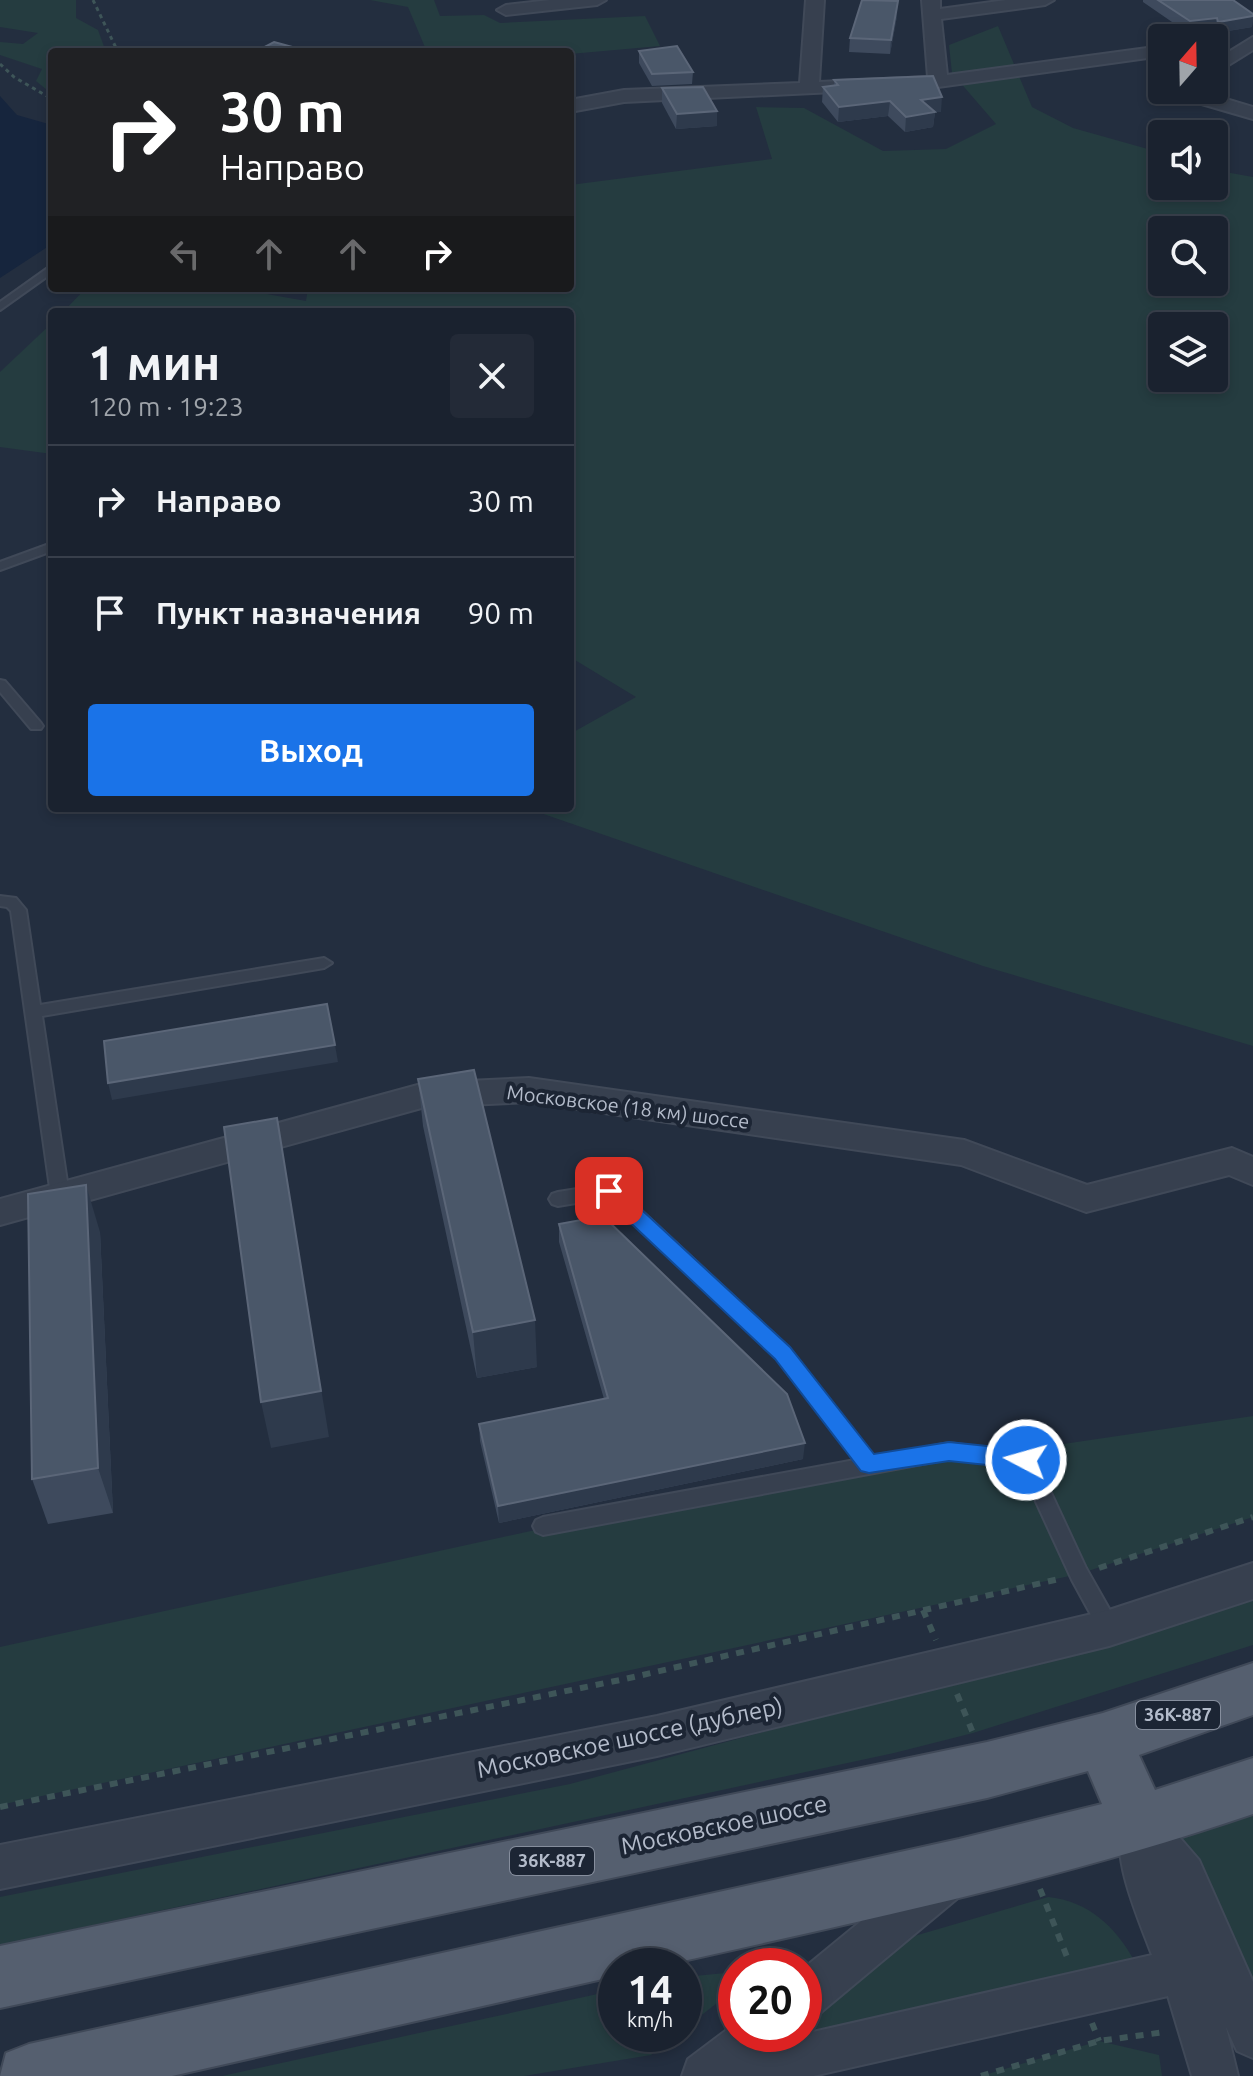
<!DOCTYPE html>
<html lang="ru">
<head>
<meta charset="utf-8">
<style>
  body { margin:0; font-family:Ubuntu,sans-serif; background:#232a37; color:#f1f3f6; height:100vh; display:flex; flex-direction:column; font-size:30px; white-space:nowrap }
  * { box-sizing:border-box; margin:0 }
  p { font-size:26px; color:#9fa4aa }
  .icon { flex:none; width:44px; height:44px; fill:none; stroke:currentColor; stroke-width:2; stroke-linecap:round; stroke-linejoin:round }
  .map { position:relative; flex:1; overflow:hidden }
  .sheet { position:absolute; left:48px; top:308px; width:526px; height:504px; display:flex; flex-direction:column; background:#1a222f; border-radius:8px; box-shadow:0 4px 12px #0003,0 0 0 2px #383f4b }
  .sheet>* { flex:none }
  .banner { position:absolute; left:48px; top:48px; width:526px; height:244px; border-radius:8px; box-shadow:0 4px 12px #0003,0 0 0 2px #383f4b; background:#202124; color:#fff; overflow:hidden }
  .needle { width:52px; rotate:20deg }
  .tools { position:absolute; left:1148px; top:24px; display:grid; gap:16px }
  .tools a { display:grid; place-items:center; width:80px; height:80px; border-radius:8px; background:#1a222f; box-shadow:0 4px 12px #0003,0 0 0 2px #383f4b; font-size:40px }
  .speed { position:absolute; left:598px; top:1948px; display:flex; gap:16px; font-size:40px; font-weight:700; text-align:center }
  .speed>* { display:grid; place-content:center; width:104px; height:104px; border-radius:50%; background:#1a222f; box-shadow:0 4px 12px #0003,0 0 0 2px #383f4b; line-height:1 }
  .speed small { font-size:20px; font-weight:400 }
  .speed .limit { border:12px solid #d22; background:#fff; color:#111 }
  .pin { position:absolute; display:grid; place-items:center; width:68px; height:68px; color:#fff; margin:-34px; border-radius:16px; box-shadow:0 4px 12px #0006 }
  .me { position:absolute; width:88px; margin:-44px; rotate:276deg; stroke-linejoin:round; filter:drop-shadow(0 0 6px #0008) }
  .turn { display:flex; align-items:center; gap:28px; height:168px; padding:0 40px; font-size:36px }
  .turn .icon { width:104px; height:104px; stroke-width:2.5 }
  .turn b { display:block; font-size:56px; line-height:68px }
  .lanes { display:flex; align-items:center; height:76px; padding:0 40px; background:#0003; justify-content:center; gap:40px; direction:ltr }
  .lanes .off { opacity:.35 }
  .round { display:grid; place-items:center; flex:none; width:84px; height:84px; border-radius:8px; background:#232a37 }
  .headline { display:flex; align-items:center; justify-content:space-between; height:136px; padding:0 40px }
  h1 { font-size:48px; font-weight:700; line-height:60px }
  .cta { display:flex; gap:16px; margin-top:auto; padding:16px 40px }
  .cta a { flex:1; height:92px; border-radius:8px; background:#1a73e8; color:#fff; font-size:32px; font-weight:700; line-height:92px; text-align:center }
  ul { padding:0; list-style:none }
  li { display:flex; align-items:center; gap:24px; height:112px; padding:0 40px; border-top:2px solid #383f4b }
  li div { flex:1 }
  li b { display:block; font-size:30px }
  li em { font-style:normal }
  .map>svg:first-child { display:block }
  .green { fill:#253c40; fill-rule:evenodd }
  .water { fill:#16253d }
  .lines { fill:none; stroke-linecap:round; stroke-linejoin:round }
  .lane-casing { stroke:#404958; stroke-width:4 }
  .street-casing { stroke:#404958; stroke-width:4 }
  .primary-casing { stroke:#404958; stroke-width:4 }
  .path-far1 { stroke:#3e5558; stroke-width:3; stroke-dasharray:4 4; stroke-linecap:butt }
  .path { stroke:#3e5558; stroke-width:6; stroke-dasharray:8 8; stroke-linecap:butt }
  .lane { fill:#37404f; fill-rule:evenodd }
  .street { fill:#37404f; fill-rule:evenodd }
  .primary { fill:#555f6f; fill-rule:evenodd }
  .wall { fill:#3e4a5d }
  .shaded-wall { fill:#2e3a4c }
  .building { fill:#4a5769; stroke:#5b6678; stroke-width:2 }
  .route { fill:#1a73e8; stroke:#114b97; stroke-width:2 }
  .labels { text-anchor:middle; stroke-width:8; stroke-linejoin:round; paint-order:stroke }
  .shield { fill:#1c2534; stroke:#868e9d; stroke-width:2 }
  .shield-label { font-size:18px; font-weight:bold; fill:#b3bbca }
  .street-label { font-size:20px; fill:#b3bbca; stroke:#1c2534 }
  .near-street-label { font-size:24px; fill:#b3bbca; stroke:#1c2534 }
</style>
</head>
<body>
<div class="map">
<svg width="1253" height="2076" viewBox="0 0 1253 2076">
  <rect width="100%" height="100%" fill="#232e3f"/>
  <g class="green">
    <polygon points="0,0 76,0 76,18 98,30 106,52 52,52 52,94 36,81 42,69 0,55 0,42 23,44 38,33 0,27"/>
    <polygon points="370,0 434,0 440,16 484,15 500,23 645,16 660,46 570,54 427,52 408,7"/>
    <path d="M998 26 1032 107 1073 128 1162 153V186H1214V170L1253 177V1046L983 966 532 810 570 808V734L636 697 575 660 570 663V312H63L86 288H232L306 301 308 288H570V185L772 159 756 107 804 108 883 151 946 149 996 124 952 73 949 45ZM1162 230H1214V282H1162ZM1162 326H1214V378H1162Z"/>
    <polygon points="52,323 52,454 0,447 0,372"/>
    <polygon points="1253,1416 1253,1517 1079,1574 0,1805 0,1647 650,1505"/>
    <polygon points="1253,1593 1253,1645 973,1733 894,1753 0,1945 0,1897 570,1784 1067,1650"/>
    <polygon points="1253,1786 1253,2057 1140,1824"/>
    <path d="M1048 1897C1089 1901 1115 1927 1134 1960L804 2034V2013L911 1937Z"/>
    <polygon points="736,1972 736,1988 684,2029 684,1977"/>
    <polygon points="616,1990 616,2034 678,2034 651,2055 524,2076 222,2076"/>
    <polygon points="1099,2041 1159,2055 1162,2076 981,2076"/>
  </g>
  <polygon class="water" points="0,96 17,115 52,125 52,244 0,278"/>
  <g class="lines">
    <g class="lane-casing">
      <g id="lane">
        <polygon points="340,48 344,52 335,52"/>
        <polygon points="52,265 52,273 0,310 0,302"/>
        <polygon points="52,543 52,551 0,570 0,562"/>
        <polygon points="0,680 5,681 41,723 43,726 41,729 31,729 0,692"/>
        <polygon points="0,896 16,898 26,910 40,1005 324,958 332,963 324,968 42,1016 69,1195 66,1200 54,1200 51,1195 11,911 7,907 0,906"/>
        <polygon points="609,1184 615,1186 789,1348 874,1457 949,1443 1033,1454 1086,1568 1116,1621 1119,1628 1116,1635 1109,1637 1102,1635 1072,1580 1020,1467 949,1459 543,1535 536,1532 533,1526 536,1520 543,1517 855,1460 777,1358 606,1198 558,1206 552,1204 549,1199 552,1194 558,1192"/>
      </g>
    </g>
    <g class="street-casing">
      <g id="street">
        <polygon points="550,0 606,0 597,5 506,15 497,10 506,5"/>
        <polygon points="806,0 824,0 819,82 928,77 922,0 940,0 940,9 1006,0 1054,0 1045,5 941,19 947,75 1162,46 1162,56 938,87 624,102 570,112 570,100 624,90 800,83"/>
        <polygon points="1253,37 1253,50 1214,74 1214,61"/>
        <polygon points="1178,90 1196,90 1253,107 1253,119 1181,98"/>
        <polygon points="529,1078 964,1140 1087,1185 1232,1148 1253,1157 1253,1185 1229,1175 1086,1212 961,1165 529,1102 425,1107 0,1225 0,1199 425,1083"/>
        <polygon points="1253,1563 1253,1599 1109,1646 657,1756 0,1889 0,1845 657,1716 1109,1610"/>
        <path d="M1140 1803 1155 1809 1199 1860 1253 1982V2058L1237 2051 1226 2027 1238 2076H1192L1168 1996 813 2076H682L688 2059 736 2023V2034H804L1152 1955C1137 1914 1107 1851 1125 1809Z"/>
        <polygon points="943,1860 959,1867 965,1882 959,1897 820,2013 804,2020 804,1968 927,1867"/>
      </g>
    </g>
    <g class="primary-casing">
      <path id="primary" d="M1253 1663V1715L1139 1755 1155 1790 1253 1758V1814C1060 1880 860 1921 661 1966H616V1976L172 2076H0L6 2053 29 2044 959 1839 1102 1804 1088 1771 987 1798 0 2008V1946L987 1742 1103 1713Z"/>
    </g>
    <g class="path-far1">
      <polyline points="93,0 118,52"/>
      <polyline points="0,64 14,77 52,99"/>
    </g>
    <g class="path">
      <polyline points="1099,1568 1253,1517"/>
      <polyline points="923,1610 936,1640"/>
      <polyline points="957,1694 973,1733"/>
      <polyline points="0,1807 625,1679 1059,1579"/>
      <polyline points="1040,1889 1069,1962"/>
      <polyline points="1092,2023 1099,2041"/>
      <polyline points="981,2076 1099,2041 1165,2032"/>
    </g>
    <use href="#lane" class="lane"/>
    <use href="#street" class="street"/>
    <use href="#primary" class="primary"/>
  </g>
  <g class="wall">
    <polygon points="1143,0 1233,0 1253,14 1252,27 1216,33 1215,29 1188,33 1143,2"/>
    <polygon points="897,16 890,54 849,52 850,38"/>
    <polygon points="639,51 693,72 692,84 652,86 639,63"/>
    <polygon points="834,80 941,112 935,112 933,127 905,132 888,116 838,122 822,102 823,87 834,86"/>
    <polygon points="662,88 717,126 676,129 662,103"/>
    <polygon points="418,1079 537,1367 477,1378 423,1126"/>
    <polygon points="559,1224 803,1459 499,1523 480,1441 479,1424 604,1399 559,1242"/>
    <polygon points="100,1232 113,1513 48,1524 32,1479"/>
  </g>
  <g class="shaded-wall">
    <polygon points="898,1 897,16 890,54 891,40"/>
    <polygon points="1253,16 1252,27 1216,33 1218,22"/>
    <polygon points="1217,18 1215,29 1188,33 1190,21"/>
    <polygon points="942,97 941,112 935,112 933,127 905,132 906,117 921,100"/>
    <polygon points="890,101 888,116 838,122 839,107"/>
    <polygon points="717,111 717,126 676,129 677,114"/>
    <polygon points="335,1045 338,1062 112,1100 108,1083"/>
    <polygon points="277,1118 329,1437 271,1448 261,1402"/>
    <polygon points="86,1185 100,1232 113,1513 98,1468"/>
    <polygon points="535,1320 537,1367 477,1378 473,1332"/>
    <polygon points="805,1443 803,1459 499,1523 498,1506"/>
  </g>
  <g class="building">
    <polygon points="862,0 898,1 891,40 850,38"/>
    <polygon points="1158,0 1233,0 1253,14 1253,16 1218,22 1217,18 1190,21"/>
    <polygon points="274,42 307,51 255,52"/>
    <polygon points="677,46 693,72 652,74 639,51"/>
    <polygon points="933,76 942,97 921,100 935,112 906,117 890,101 839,107 823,87 838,85 834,80"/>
    <polygon points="703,87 717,111 677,114 662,88"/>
    <polygon points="327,1004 335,1045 108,1083 104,1041"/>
    <polygon points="474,1070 535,1320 473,1332 418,1079"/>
    <polygon points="277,1118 321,1391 261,1402 224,1127"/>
    <polygon points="86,1185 98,1468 32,1479 28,1194"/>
    <polygon points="603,1216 787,1394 805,1443 498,1506 479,1424 608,1398 559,1224"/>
  </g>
  <polygon class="route" points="609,1184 616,1186 790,1347 874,1454 949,1442 1026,1450 1034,1453 1037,1460 1034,1466 1026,1469 949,1461 869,1473 861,1471 775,1359 602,1196 599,1191 602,1186"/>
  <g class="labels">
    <g class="shield">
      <rect x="1136" y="1701" width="84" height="28" rx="6"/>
      <rect x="510" y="1847" width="84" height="28" rx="6"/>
    </g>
    <g class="shield-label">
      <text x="1178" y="1721">36К-887</text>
      <text x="552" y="1867">36К-887</text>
    </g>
    <g class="street-label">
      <text transform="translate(628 1107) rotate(7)" y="7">Московское (18 км) шоссе</text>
    </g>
    <g class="near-street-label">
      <text transform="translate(630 1738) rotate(-12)" y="8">Московское шоссе (дублер)</text>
      <text transform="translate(724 1825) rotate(-12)" y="8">Московское шоссе</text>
    </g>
  </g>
</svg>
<div class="tools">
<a><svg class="needle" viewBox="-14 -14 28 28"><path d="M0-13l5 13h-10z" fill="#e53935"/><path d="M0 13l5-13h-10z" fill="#9fa4aa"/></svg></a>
<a><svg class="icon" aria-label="sound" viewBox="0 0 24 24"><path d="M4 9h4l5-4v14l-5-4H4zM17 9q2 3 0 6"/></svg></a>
<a><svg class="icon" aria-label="search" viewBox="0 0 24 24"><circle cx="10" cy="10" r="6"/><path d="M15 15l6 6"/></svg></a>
<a><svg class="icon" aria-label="layers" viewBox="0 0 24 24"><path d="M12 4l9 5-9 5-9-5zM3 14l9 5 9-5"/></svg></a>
</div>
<div class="speed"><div>14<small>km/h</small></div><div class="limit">20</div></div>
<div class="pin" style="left:609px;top:1191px;background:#d93025"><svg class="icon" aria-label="arrive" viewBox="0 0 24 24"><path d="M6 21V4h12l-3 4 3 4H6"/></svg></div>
<svg class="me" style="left:1026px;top:1460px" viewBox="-20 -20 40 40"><circle r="17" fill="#1a73e8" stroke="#fff" stroke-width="3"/><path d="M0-11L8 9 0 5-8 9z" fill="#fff"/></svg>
<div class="banner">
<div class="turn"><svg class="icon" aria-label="right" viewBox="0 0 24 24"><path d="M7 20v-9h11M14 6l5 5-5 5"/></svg><div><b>30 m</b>Направо</div></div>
<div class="lanes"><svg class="icon off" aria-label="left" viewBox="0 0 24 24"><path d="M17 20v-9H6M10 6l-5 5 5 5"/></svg><svg class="icon off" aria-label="ahead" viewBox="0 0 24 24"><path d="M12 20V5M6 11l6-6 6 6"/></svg><svg class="icon off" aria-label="ahead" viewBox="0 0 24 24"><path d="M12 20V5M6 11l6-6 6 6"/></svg><svg class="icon" aria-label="right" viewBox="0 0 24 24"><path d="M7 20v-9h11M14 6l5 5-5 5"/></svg></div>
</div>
<section class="sheet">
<div class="headline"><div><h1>1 мин</h1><p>120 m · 19:23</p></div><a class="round"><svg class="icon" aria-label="close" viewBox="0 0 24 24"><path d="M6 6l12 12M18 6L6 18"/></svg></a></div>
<ul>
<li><svg class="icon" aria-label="right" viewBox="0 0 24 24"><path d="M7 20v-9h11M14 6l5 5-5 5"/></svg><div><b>Направо</b></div><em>30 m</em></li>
<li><svg class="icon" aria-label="arrive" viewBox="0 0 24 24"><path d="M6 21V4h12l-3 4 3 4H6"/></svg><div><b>Пункт назначения</b></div><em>90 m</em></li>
</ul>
<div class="cta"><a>Выход</a></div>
</section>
</div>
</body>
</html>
